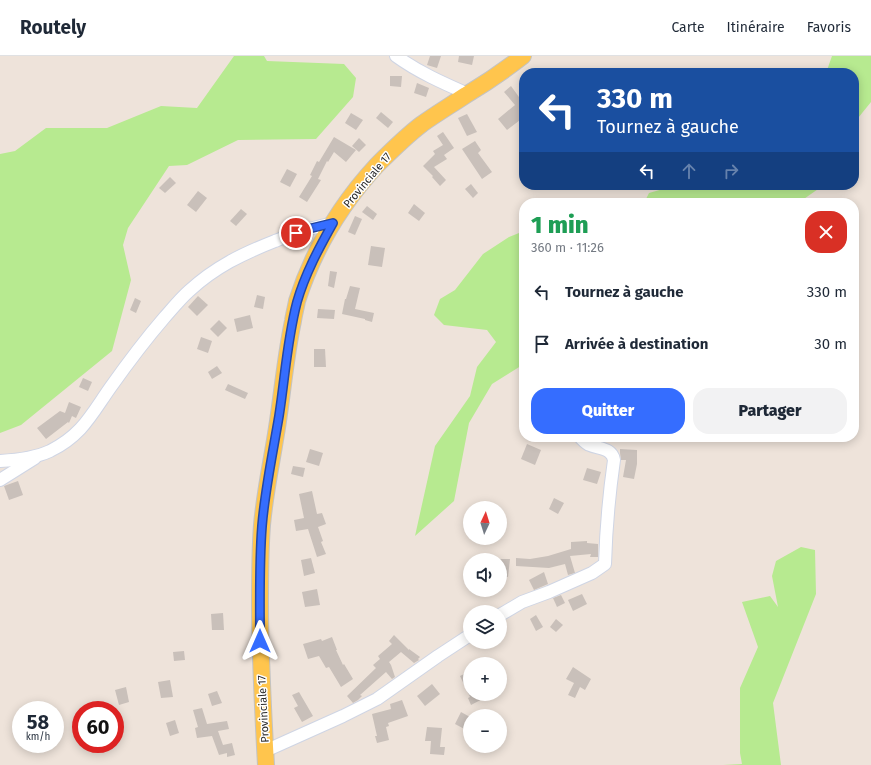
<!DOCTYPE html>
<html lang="fr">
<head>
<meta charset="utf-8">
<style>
  body { margin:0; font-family:"Fira Sans",sans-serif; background:#f2f2f3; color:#1f2937; height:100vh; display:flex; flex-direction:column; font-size:15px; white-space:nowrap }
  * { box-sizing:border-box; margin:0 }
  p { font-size:13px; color:#747a83 }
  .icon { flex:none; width:22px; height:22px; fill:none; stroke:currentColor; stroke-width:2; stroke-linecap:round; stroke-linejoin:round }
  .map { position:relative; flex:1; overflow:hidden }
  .sheet { position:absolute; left:519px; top:142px; width:340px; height:244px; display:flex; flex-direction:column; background:#fff; border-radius:16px; box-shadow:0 2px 10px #0003 }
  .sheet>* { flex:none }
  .guide { position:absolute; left:519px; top:12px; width:340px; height:122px; border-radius:16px; box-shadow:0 2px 10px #0003; background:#1a4fa0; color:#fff; overflow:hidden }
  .needle { width:26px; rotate:4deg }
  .fabs { position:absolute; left:463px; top:445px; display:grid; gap:8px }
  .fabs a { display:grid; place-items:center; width:44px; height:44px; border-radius:50%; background:#fff; box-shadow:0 2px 10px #0003; font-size:20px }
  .speed { position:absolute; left:12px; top:645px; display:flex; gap:8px; font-size:20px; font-weight:700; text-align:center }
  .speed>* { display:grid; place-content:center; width:52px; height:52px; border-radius:50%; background:#fff; box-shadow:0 2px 10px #0003; line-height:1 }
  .speed small { font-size:10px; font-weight:400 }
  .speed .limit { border:6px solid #d22; background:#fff; color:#111 }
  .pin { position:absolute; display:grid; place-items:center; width:34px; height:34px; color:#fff; margin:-17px; border:2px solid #fff; border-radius:50%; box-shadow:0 1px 4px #0007 }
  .me { position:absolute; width:44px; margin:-22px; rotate:0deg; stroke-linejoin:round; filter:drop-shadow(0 0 3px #0008) }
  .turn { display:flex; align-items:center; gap:14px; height:84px; padding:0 12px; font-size:18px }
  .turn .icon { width:52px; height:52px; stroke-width:2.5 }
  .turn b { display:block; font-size:28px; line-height:34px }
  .lanes { display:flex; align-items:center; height:38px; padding:0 12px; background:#0003; justify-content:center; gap:20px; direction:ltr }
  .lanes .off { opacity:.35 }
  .round { display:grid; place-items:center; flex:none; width:42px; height:42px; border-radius:16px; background:#f2f2f3 }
  .head { display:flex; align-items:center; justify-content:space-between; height:68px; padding:0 12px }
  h1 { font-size:24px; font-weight:800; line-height:30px; color:#1e9e55 }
  .primary-button { display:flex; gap:8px; margin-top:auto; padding:8px 12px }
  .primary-button a { flex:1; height:46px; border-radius:16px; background:#356dff; color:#fff; font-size:16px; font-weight:800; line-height:46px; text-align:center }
  .primary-button a+a { background:#f2f2f3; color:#1f2937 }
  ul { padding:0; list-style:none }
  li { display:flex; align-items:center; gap:12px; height:52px; padding:0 12px }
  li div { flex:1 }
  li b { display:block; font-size:15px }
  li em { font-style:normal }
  header { display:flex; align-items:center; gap:24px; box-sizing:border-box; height:56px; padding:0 20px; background:#fff; border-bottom:1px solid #e0e1e3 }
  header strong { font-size:19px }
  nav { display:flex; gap:22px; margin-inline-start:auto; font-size:14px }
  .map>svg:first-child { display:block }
  .green { fill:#b7ea90 }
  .building { fill:#c9c0ba }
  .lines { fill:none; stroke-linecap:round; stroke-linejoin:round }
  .minor-casing { stroke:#cfd5e4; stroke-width:14 }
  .major-casing { stroke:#c3c3c3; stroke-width:18 }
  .minor { stroke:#fff; stroke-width:12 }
  .major { stroke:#ffc54d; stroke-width:16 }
  .route-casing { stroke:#2247a6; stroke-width:10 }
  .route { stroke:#356dff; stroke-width:7 }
  .labels { text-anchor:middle; stroke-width:3; stroke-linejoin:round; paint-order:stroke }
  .street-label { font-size:11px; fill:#2a2a2a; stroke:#fff }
</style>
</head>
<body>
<header>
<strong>Routely</strong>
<nav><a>Carte</a><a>Itinéraire</a><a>Favoris</a></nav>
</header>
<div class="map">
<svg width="871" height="709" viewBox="0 0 871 709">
  <rect width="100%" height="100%" fill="#eee3da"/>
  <g class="green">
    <polygon points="234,0 264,0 267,5 344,8 356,22 353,41 316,83 238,84 187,109 169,110 128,172 123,189 131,224 112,295 21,369 0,377 0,98 15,95 46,72 107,72 161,50 197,52"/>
    <polygon points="832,0 871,0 871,46 854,67 854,17 826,17"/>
    <polygon points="677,129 824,129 798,147 644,147 649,137"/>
    <polygon points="524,175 524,211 522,215 524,218 524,308 492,328 469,367 454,445 415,480 435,390 470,340 477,311 496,286 487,274 444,269 434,259 440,243 455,234 483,198 509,181"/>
    <polygon points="801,491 815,494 816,538 773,647 781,709 723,709 742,708 740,697 740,632 758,591 742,546 770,540 778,551 772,520 776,505"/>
  </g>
  <g class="building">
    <polygon points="430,0 441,0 437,12 427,9"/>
    <polygon points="459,0 474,0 472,9 458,6"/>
    <polygon points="390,20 402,20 401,31 390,30"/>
    <polygon points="417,27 429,32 426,41 414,37"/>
    <polygon points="511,30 524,48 524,61 507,74 498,63 515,49 504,36"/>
    <polygon points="381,56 393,66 388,72 376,62"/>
    <polygon points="351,57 363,64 356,74 345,67"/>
    <polygon points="467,58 477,76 467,80 458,62"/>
    <polygon points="443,76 454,92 444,99 447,103 434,111 446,124 440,130 432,121 433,120 423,110 435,98 433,95 443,89 437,80"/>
    <polygon points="334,81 356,94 346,106 334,96 328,106 327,105 318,123 321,124 307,146 299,141 312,120 310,119 317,105 319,106"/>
    <polygon points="359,82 366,89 359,96 352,90"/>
    <polygon points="475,85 481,94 478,97 492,116 482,123 462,93"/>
    <polygon points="287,113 297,118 290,131 280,126"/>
    <polygon points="170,121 176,127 165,137 159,132"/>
    <polygon points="471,128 478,137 473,142 465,133"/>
    <polygon points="198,135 207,142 196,156 187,149"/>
    <polygon points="414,148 425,157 419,165 408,157"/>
    <polygon points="367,150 377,158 373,164 362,156"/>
    <polygon points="241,153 247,158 236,170 230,165"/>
    <polygon points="355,160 362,163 355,179 348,176"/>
    <polygon points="371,190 385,192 382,211 368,209"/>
    <polygon points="330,215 337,216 334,232 328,230"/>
    <polygon points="350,230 360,232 355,253 374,257 372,266 365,264 365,263 342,258 345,243 346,243"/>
    <polygon points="257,239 265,241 263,253 254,251"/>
    <polygon points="198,240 208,249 197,260 188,251"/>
    <polygon points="135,242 141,245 136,257 130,254"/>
    <polygon points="318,253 335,254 334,263 317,262"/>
    <polygon points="250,259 253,272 237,276 234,263"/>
    <polygon points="219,264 227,272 218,281 210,273"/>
    <polygon points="201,281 212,285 208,297 197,293"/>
    <polygon points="314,293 325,293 326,311 314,311"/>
    <polygon points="217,310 222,317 212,323 208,316"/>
    <polygon points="83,322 92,326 88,335 79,331"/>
    <polygon points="228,328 248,337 245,343 225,334"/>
    <polygon points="69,346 81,351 76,362 72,360 69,367 68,366 46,383 37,372 60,355 65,357"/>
    <polygon points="527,388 541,394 535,409 521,403"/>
    <polygon points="310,393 323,397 319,410 306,406"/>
    <polygon points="620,393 637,394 637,408 634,423 623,421 626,404 621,404 620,397"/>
    <polygon points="293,410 305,412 303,421 291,418"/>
    <polygon points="587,412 601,416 597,428 583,424"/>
    <polygon points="18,425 23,439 9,444 4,430"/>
    <polygon points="312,435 317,458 322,457 326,468 318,471 323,485 321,486 326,498 317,501 308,473 296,475 294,464 304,462 299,438"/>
    <polygon points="554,442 564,447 558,458 549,453"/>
    <polygon points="587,485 587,487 598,488 598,501 590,501 591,498 570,500 575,517 568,519 565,508 549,512 516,510 516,502 530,503 548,500 571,493 571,486"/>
    <polygon points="311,502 315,517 304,520 301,504"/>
    <polygon points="500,503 510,503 508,521 500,520"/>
    <polygon points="544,516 548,528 534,534 529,524"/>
    <polygon points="317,533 320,549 305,551 302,536"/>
    <polygon points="582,538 587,548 573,555 568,544"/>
    <polygon points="561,539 565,547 557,551 553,542"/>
    <polygon points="223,557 224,574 212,574 211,558"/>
    <polygon points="536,559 543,571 536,575 530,563"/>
    <polygon points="556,563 563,569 556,576 550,571"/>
    <polygon points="394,579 409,594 409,593 420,601 418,603 419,604 414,607 401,596 389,606 391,609 395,621 392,623 386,616 360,639 362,640 358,644 353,647 347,640 376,612 373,609 380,603 378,600 392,588 389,585"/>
    <polygon points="332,581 337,594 336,594 343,609 344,608 353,623 341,631 329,611 326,612 319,600 308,603 303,588 321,583 322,585"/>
    <polygon points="184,595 185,604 174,605 173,596"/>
    <polygon points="573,611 591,623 585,634 580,631 575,642 568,639 574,627 566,623"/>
    <polygon points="470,615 470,638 492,638 471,649 468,642 470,641 460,620"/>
    <polygon points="170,624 173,641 161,642 158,626"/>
    <polygon points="432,628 440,638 425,650 417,640"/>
    <polygon points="126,631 129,646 119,649 115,634"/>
    <polygon points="217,635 222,647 212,650 208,638"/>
    <polygon points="299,636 313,660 302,666 294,652 298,650 292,639"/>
    <polygon points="402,644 408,660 388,667 389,670 386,671 389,684 377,687 375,680 377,680 372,658 391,653 390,648"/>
    <polygon points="202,652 207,668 227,665 229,673 218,675 223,689 232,687 235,699 227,701 227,697 219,699 212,680 197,682 195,672 198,671 193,654"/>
    <polygon points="461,656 470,661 470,676 455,668"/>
    <polygon points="175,664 179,677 170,680 166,667"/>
    <polygon points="427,671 442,672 440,691 445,691 444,699 430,698 431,685 425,685"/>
  </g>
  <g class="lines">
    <g class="minor-casing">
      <g id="minor">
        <path d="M396 0C418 16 443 27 468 38"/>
        <path d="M0 405C17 404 35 402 50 395 82 379 91 359 110 332 127 308 145 284 164 262 172 253 180 243 189 235 215 211 242 198 275 185 286 181 298 176 309 173 317 171 325 169 333 167"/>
        <polyline points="0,424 35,402"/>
        <path d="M500 559 522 546 549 536 592 517 605 508C606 473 609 439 614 404 612 392 599 393 590 389 586 388 583 384 580 381"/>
        <polyline points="265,695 343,660 377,643 438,600 470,579"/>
      </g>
    </g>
    <g class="major-casing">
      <path id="major" d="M266 709C263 655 260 601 260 547 260 521 260 495 262 469 265 434 273 400 278 365 283 331 286 298 293 265 294 258 296 251 297 245 313 195 341 148 377 109 391 95 406 80 422 68 436 58 451 49 466 39 486 27 505 14 523 0"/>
    </g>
    <use href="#minor" class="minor"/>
    <use href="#major" class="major"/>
  </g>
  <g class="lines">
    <g class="route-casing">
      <path id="route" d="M260 585C260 547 259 508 262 470 265 433 273 396 279 360 285 322 287 284 297 246 305 218 319 192 333 167L308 173 296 177"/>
    </g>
    <use href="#route" class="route"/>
  </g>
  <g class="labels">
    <g class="street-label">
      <text transform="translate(367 124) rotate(-50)" y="4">Provinciale 17</text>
      <text transform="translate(263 653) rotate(-93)" y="4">Provinciale 17</text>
    </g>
  </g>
</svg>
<div class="fabs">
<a><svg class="needle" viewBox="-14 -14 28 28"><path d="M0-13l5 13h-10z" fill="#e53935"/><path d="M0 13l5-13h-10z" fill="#747a83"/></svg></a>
<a><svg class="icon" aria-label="sound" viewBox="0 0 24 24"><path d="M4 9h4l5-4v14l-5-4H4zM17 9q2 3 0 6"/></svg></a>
<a><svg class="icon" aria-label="layers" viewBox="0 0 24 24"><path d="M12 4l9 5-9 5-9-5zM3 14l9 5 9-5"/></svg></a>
<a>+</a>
<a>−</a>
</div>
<div class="speed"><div>58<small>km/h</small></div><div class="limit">60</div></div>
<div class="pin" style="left:296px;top:177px;background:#d93025"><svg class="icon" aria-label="arrive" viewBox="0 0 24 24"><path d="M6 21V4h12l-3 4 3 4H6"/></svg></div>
<svg class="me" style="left:260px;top:585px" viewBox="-20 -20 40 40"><path d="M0-17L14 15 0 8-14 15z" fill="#356dff" stroke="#fff" stroke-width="4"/></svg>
<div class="guide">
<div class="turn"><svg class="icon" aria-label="left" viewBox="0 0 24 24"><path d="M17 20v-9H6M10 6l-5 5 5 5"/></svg><div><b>330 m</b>Tournez à gauche</div></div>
<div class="lanes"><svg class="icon" aria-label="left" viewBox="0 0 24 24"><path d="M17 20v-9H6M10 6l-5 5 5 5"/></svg><svg class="icon off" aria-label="ahead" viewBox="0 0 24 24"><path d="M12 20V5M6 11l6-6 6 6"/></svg><svg class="icon off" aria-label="right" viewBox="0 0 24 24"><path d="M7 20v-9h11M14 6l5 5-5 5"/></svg></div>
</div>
<section class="sheet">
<div class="head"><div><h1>1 min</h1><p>360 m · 11:26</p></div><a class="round" style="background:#d93025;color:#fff"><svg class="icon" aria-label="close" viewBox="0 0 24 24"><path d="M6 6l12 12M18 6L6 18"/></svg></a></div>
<ul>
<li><svg class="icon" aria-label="left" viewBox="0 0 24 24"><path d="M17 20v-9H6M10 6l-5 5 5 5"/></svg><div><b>Tournez à gauche</b></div><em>330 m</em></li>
<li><svg class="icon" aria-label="arrive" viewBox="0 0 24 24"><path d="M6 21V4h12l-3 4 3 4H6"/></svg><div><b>Arrivée à destination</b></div><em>30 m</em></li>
</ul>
<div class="primary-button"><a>Quitter</a><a>Partager</a></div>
</section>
</div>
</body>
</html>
